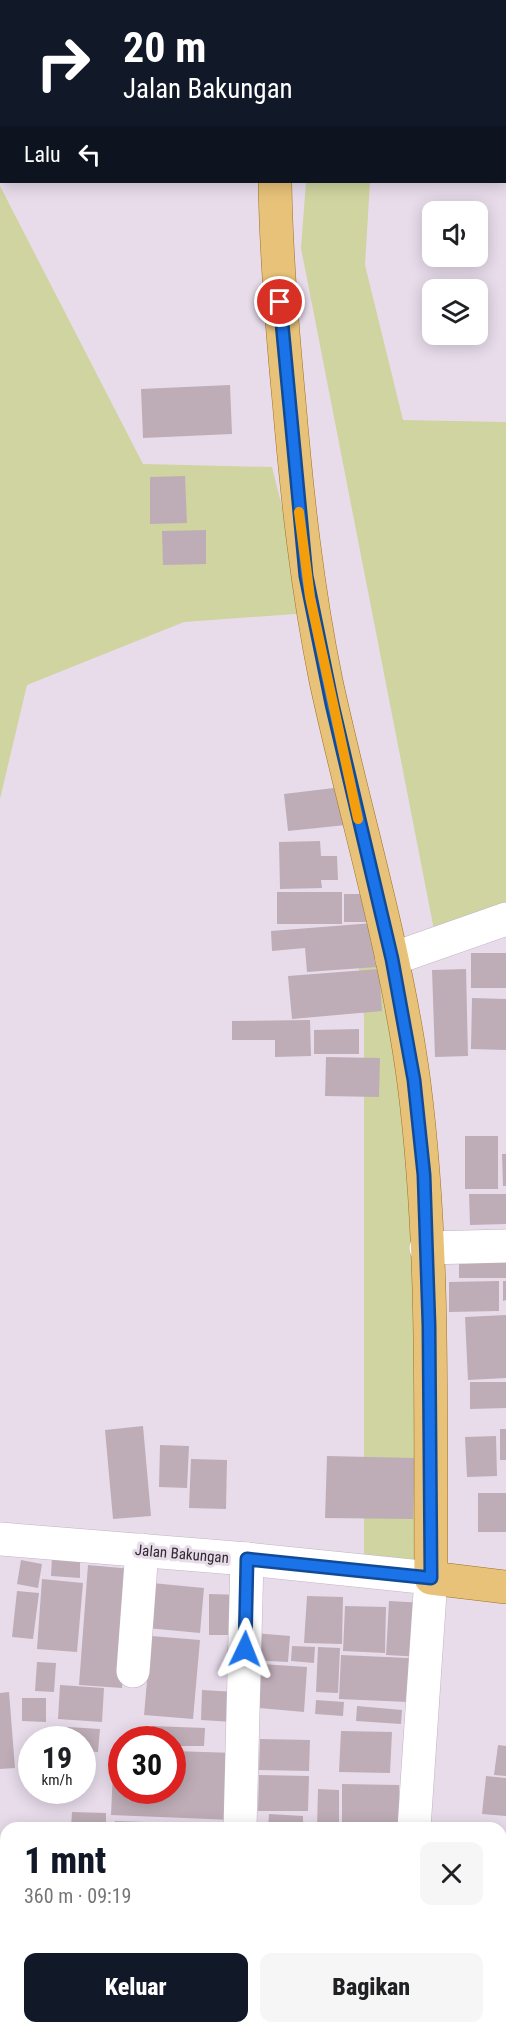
<!DOCTYPE html>
<html lang="id">
<head>
<meta charset="utf-8">
<style>
  body { margin:0; font-family:"Roboto Condensed",sans-serif; background:#f6f6f6; color:#202124; height:100vh; display:flex; flex-direction:column; font-size:22px; white-space:nowrap }
  * { box-sizing:border-box; margin:0 }
  p { font-size:20px; color:#757577 }
  .icon { flex:none; width:33px; height:33px; fill:none; stroke:currentColor; stroke-width:2; stroke-linecap:round; stroke-linejoin:round }
  .map { position:relative; flex:1; overflow:hidden }
  .panel { position:absolute; left:0px; top:1822px; width:507px; height:212px; display:flex; flex-direction:column; background:#fff; border-radius:18px 18px 0 0; box-shadow:0 3px 15px #0003 }
  .panel>* { flex:none }
  .banner { position:absolute; left:0px; top:0px; width:507px; height:183px; box-shadow:0 3px 15px #0003; background:#111827; color:#fff; overflow:hidden }
  .tools { position:absolute; left:422px; top:201px; display:grid; gap:12px }
  .tools a { display:grid; place-items:center; width:66px; height:66px; border-radius:12px; background:#fff; box-shadow:0 3px 15px #0003; font-size:30px }
  .speed { position:absolute; left:18px; top:1726px; display:flex; gap:12px; font-size:30px; font-weight:700; text-align:center }
  .speed>* { display:grid; place-content:center; width:78px; height:78px; border-radius:50%; background:#fff; box-shadow:0 3px 15px #0003; line-height:1 }
  .speed small { font-size:15px; font-weight:400 }
  .speed .limit { border:9px solid #d22; background:#fff; color:#111 }
  .pin { position:absolute; display:grid; place-items:center; width:51px; height:51px; color:#fff; margin:-26px; border:3px solid #fff; border-radius:50%; box-shadow:0 2px 6px #0007 }
  .me { position:absolute; width:66px; margin:-33px; rotate:2deg; stroke-linejoin:round; filter:drop-shadow(0 0 4px #0008) }
  .turn { display:flex; align-items:center; gap:21px; height:126px; padding:0 24px; font-size:27px }
  .turn .icon { width:78px; height:78px; stroke-width:2.5 }
  .turn b { display:block; font-size:42px; line-height:51px }
  .then { display:flex; align-items:center; height:57px; padding:0 24px; background:#0003; gap:12px; font-size:22px }
  .round { display:grid; place-items:center; flex:none; width:63px; height:63px; border-radius:12px; background:#f6f6f6 }
  .headline { display:flex; align-items:center; justify-content:space-between; height:102px; padding:0 24px }
  h1 { font-size:36px; font-weight:800; line-height:45px; color:#111827 }
  .primary-button { display:flex; gap:12px; margin-top:auto; padding:12px 24px }
  .primary-button a { flex:1; height:69px; border-radius:12px; background:#111827; color:#fff; font-size:24px; font-weight:800; line-height:69px; text-align:center }
  .primary-button a+a { background:#f6f6f6; color:#202124 }
  .map>svg:first-child { display:block }
  .green { fill:#cfd4a0 }
  .building { fill:#beadb7 }
  .lines { fill:none; stroke-linecap:round; stroke-linejoin:round }
  .minor-casing { stroke:#c0b4c3; stroke-width:34 }
  .major-casing { stroke:#9c7224; stroke-width:34 }
  .minor { stroke:#fff; stroke-width:33 }
  .major { stroke:#e7c278; stroke-width:33 }
  .route-casing { stroke:#114b97; stroke-width:15 }
  .route { stroke:#1a73e8; stroke-width:10 }
  .slow { stroke:#f59e0b; stroke-width:10 }
  .labels { text-anchor:middle; stroke-width:6; stroke-linejoin:round; paint-order:stroke }
  .street-label { font-size:15px; fill:#2f2b30; stroke:#e8dceb }
</style>
</head>
<body>
<div class="map">
<svg width="506" height="2033" viewBox="0 0 506 2033">
  <rect width="100%" height="100%" fill="#e8dceb"/>
  <g class="green">
    <polygon points="306,182 370,182 365,265 403,420 506,422 506,921 435,935 301,248"/>
    <polygon points="0,186 143,464 272,467 309,613 184,622 27,685 0,799"/>
    <polygon points="358,960 411,964 437,1188 446,1571 364,1560 364,1018"/>
  </g>
  <g class="building">
    <polygon points="230,385 232,434 143,438 141,389"/>
    <polygon points="185,476 187,523 150,524 150,477"/>
    <polygon points="206,530 206,564 163,565 162,531"/>
    <polygon points="342,787 346,825 288,831 284,794"/>
    <polygon points="320,841 321,856 337,856 338,880 321,880 322,888 280,889 279,842"/>
    <rect x="277" y="892" width="65" height="32"/>
    <rect x="344" y="894" width="27" height="28"/>
    <polygon points="373,923 377,967 307,972 305,948 272,951 271,931"/>
    <rect x="471" y="953" width="35" height="35"/>
    <polygon points="379,969 382,1011 292,1019 288,976"/>
    <polygon points="466,969 468,1056 435,1057 432,970"/>
    <polygon points="472,998 506,999 506,1050 471,1049"/>
    <polygon points="310,1020 311,1056 275,1057 275,1040 232,1040 232,1021"/>
    <polygon points="359,1029 359,1054 314,1054 314,1030"/>
    <polygon points="326,1057 380,1058 379,1097 325,1096"/>
    <rect x="465" y="1136" width="33" height="53"/>
    <polygon points="502,1154 506,1154 506,1186 503,1186"/>
    <polygon points="469,1194 506,1194 506,1224 470,1225"/>
    <polygon points="506,1247 506,1278 459,1278 459,1248"/>
    <polygon points="499,1281 499,1311 449,1312 449,1282"/>
    <polygon points="503,1281 506,1281 506,1300 503,1301"/>
    <polygon points="506,1315 506,1378 468,1380 465,1317"/>
    <polygon points="470,1382 506,1382 506,1408 470,1409"/>
    <polygon points="143,1426 151,1516 113,1519 105,1430"/>
    <rect x="500" y="1429" width="6" height="31"/>
    <polygon points="496,1436 497,1476 467,1477 465,1437"/>
    <polygon points="160,1445 189,1446 187,1488 159,1487"/>
    <polygon points="327,1456 415,1458 413,1519 325,1518"/>
    <polygon points="191,1459 227,1460 226,1509 189,1508"/>
    <rect x="478" y="1493" width="28" height="39"/>
    <polygon points="52,1557 80,1558 80,1578 51,1576"/>
    <polygon points="21,1560 42,1564 38,1588 17,1584"/>
    <polygon points="88,1565 132,1569 122,1688 79,1685"/>
    <polygon points="42,1579 83,1583 77,1652 37,1649"/>
    <polygon points="152,1583 204,1588 200,1633 147,1628"/>
    <polygon points="17,1591 39,1593 33,1639 12,1637"/>
    <polygon points="209,1594 243,1595 243,1635 209,1635"/>
    <polygon points="307,1596 343,1597 342,1644 304,1643"/>
    <polygon points="389,1601 425,1603 422,1657 386,1655"/>
    <polygon points="345,1606 386,1607 385,1653 343,1651"/>
    <polygon points="253,1633 290,1636 288,1662 251,1660"/>
    <polygon points="151,1636 200,1640 193,1719 144,1715"/>
    <polygon points="292,1646 315,1647 314,1663 291,1661"/>
    <polygon points="318,1647 340,1648 338,1693 316,1692"/>
    <polygon points="341,1655 409,1658 408,1702 339,1699"/>
    <polygon points="37,1662 56,1663 54,1692 35,1691"/>
    <polygon points="262,1664 307,1667 304,1712 259,1708"/>
    <polygon points="60,1685 104,1688 102,1722 58,1719"/>
    <polygon points="202,1690 236,1692 233,1722 201,1720"/>
    <polygon points="9,1692 15,1768 0,1769 0,1693"/>
    <polygon points="22,1698 46,1698 46,1722 22,1721"/>
    <polygon points="316,1700 344,1702 343,1716 315,1714"/>
    <polygon points="357,1706 402,1710 401,1724 356,1721"/>
    <polygon points="152,1726 205,1728 204,1746 172,1746 172,1740 151,1740"/>
    <polygon points="68,1727 100,1729 98,1752 82,1751 82,1740 66,1740"/>
    <polygon points="341,1731 392,1732 390,1773 339,1772"/>
    <polygon points="260,1739 310,1740 309,1771 259,1770"/>
    <polygon points="498,1745 506,1746 506,1776 494,1775"/>
    <polygon points="114,1748 122,1748 122,1791 172,1791 172,1751 236,1753 233,1820 111,1815"/>
    <polygon points="259,1775 309,1776 308,1811 258,1811"/>
    <polygon points="486,1776 506,1778 506,1816 482,1814"/>
    <polygon points="342,1784 399,1785 399,1828 342,1828"/>
    <polygon points="318,1789 339,1790 339,1828 317,1828"/>
    <polygon points="72,1812 106,1813 106,1828 71,1828"/>
    <polygon points="269,1814 303,1816 303,1828 268,1828"/>
    <polygon points="115,1821 234,1825 233,1828 114,1828"/>
    <rect x="501" y="1981" width="5" height="42"/>
    <rect x="202" y="2028" width="68" height="5"/>
  </g>
  <g class="lines">
    <g class="minor-casing">
      <g id="minor">
        <polyline points="392,959 506,919"/>
        <polyline points="426,1248 506,1246"/>
        <polyline points="0,1539 247,1559 431,1578 414,1828"/>
        <polyline points="133,1671 142,1550"/>
        <polyline points="240,1828 247,1559"/>
        <polyline points="360,2033 360,2028"/>
      </g>
    </g>
    <g class="major-casing">
      <g id="major">
        <polyline points="272,0 272,2"/>
        <path d="M275 182C276 255 282 327 289 401 297 495 307 588 326 681 355 815 396 947 414 1083 435 1247 430 1414 431 1578L506 1587"/>
      </g>
    </g>
    <use href="#minor" class="minor"/>
    <use href="#major" class="major"/>
  </g>
  <g class="lines">
    <g class="route-casing">
      <polyline id="route" points="245,1649 247,1559 431,1578 429,1326 424,1175 414,1080 392,959 332,704 306,576 280,302"/>
    </g>
    <use href="#route" class="route"/>
    <polyline class="slow" points="299,512 310,597 358,819"/>
  </g>
  <g class="labels">
    <g class="street-label">
      <text transform="translate(182 1554) rotate(5)" y="5">Jalan Bakungan</text>
    </g>
  </g>
</svg>
<div class="tools">
<a><svg class="icon" aria-label="sound" viewBox="0 0 24 24"><path d="M4 9h4l5-4v14l-5-4H4zM17 9q2 3 0 6"/></svg></a>
<a><svg class="icon" aria-label="layers" viewBox="0 0 24 24"><path d="M12 4l9 5-9 5-9-5zM3 14l9 5 9-5"/></svg></a>
</div>
<div class="speed"><div>19<small>km/h</small></div><div class="limit">30</div></div>
<div class="pin" style="left:280px;top:302px;background:#d93025"><svg class="icon" aria-label="arrive" viewBox="0 0 24 24"><path d="M6 21V4h12l-3 4 3 4H6"/></svg></div>
<svg class="me" style="left:245px;top:1649px" viewBox="-20 -20 40 40"><path d="M0-17L14 15 0 8-14 15z" fill="#1a73e8" stroke="#fff" stroke-width="4"/></svg>
<div class="banner">
<div class="turn"><svg class="icon" aria-label="right" viewBox="0 0 24 24"><path d="M7 20v-9h11M14 6l5 5-5 5"/></svg><div><b>20 m</b>Jalan Bakungan</div></div>
<div class="then">Lalu<svg class="icon" aria-label="left" viewBox="0 0 24 24"><path d="M17 20v-9H6M10 6l-5 5 5 5"/></svg></div>
</div>
<section class="panel">
<div class="headline"><div><h1>1 mnt</h1><p>360 m · 09:19</p></div><a class="round"><svg class="icon" aria-label="close" viewBox="0 0 24 24"><path d="M6 6l12 12M18 6L6 18"/></svg></a></div>
<div class="primary-button"><a>Keluar</a><a>Bagikan</a></div>
</section>
</div>
</body>
</html>
